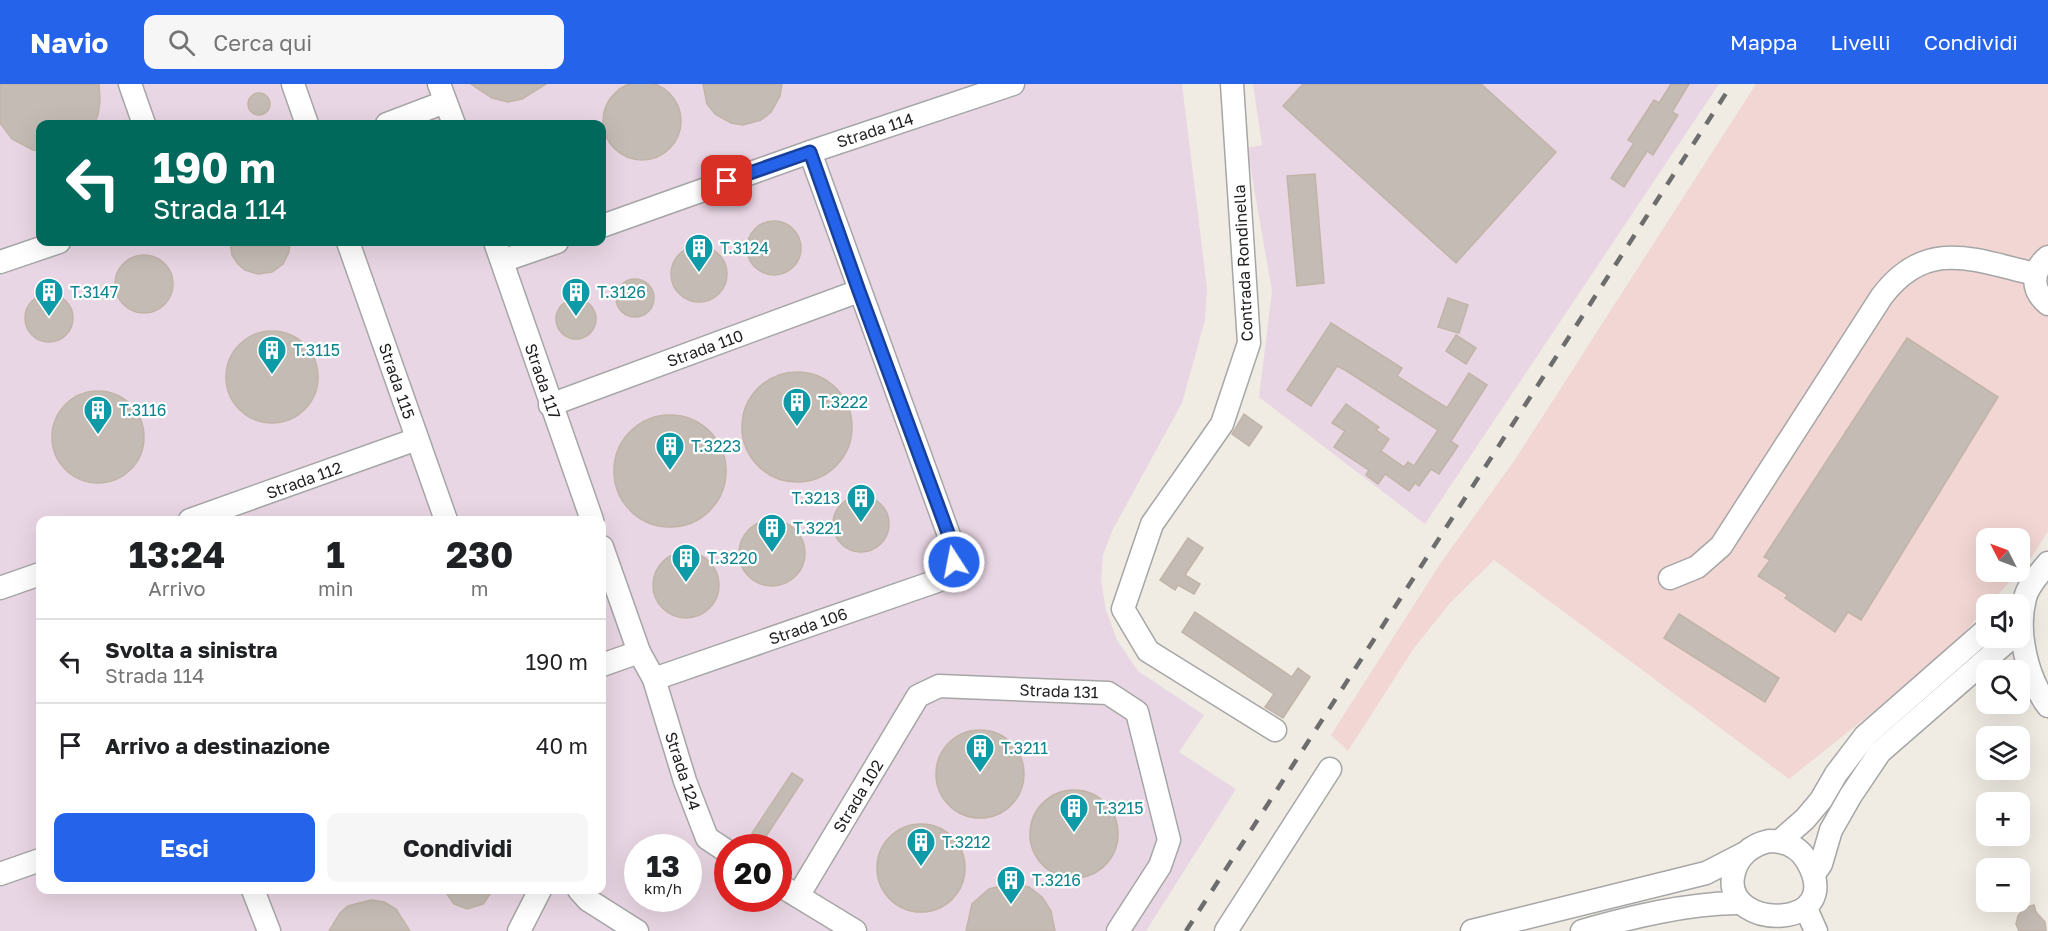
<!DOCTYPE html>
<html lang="it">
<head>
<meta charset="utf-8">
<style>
  body { margin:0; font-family:"Golos Text",sans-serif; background:#f6f6f6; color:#202124; height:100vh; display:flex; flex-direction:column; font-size:22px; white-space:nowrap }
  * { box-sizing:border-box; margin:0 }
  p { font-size:20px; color:#757577 }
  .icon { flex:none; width:33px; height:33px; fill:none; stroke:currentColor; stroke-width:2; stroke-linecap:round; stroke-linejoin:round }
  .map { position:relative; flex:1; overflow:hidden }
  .side { position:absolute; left:36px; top:432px; width:570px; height:378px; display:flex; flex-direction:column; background:#fff; border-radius:12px; box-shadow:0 6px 24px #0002 }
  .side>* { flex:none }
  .hud { position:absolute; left:36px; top:36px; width:570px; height:126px; border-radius:12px; box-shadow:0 6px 24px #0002; background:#00695c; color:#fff; overflow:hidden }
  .needle { width:39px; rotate:312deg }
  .controls { position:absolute; left:1976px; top:444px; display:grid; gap:12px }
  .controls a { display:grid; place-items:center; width:54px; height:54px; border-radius:12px; background:#fff; box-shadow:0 6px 24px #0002; font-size:30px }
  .speed { position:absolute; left:624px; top:750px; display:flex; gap:12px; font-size:30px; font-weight:700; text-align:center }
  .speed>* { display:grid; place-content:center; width:78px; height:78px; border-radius:50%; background:#fff; box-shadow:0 6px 24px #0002; line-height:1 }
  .speed small { font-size:15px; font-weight:400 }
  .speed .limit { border:9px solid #d22; background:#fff; color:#111 }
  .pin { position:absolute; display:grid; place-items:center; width:51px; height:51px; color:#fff; margin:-26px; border-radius:12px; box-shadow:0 3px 9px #0006 }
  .me { position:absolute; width:66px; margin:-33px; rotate:349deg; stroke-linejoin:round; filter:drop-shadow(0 0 4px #0008) }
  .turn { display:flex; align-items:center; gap:21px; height:126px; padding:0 18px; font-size:27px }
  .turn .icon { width:78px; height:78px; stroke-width:2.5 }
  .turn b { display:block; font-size:42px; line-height:51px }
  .eta { display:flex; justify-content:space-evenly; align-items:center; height:102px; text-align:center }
  .eta b { font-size:36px; font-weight:700; line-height:42px }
  .primary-button { display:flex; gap:12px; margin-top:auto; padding:12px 18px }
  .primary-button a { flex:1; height:69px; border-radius:12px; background:#2563eb; color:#fff; font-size:24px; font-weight:700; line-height:69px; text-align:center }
  .primary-button a+a { background:#f6f6f6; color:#202124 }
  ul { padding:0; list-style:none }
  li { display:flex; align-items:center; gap:18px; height:84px; padding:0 18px; border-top:2px solid #e0e0e0 }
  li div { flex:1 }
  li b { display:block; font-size:22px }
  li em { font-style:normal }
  header { display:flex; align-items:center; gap:36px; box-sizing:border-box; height:84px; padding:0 30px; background:#2563eb; color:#fff }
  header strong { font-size:28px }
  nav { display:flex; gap:33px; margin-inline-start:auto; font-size:21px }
  .search { width:420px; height:54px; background:#f6f6f6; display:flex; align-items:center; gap:15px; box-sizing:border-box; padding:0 21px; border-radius:12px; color:#757577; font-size:22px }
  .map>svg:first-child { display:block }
  .commercial { fill:#f1d6d3 }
  .industrial { fill:#e9d6e4; fill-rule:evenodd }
  .building { fill:#c4bcb4; stroke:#c1b4a7; stroke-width:1.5 }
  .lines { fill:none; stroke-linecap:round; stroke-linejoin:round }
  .minor-casing { stroke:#a6a6a6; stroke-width:25 }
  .minor { stroke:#fff; stroke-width:22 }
  .rail { stroke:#6d6d6d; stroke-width:4.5; stroke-dasharray:12 12; stroke-linecap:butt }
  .route-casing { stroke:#184099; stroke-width:15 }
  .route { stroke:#2563eb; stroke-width:10 }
  .labels { text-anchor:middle; stroke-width:4.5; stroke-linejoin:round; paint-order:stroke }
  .street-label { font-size:16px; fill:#1f1f1f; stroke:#fff }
  .culture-label { font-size:16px; fill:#0d838f; stroke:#fff; text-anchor:start }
</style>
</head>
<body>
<header>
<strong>Navio</strong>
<div class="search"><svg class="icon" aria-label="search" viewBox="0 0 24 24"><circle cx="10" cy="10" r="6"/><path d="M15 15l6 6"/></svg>Cerca qui</div>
<nav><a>Mappa</a><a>Livelli</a><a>Condividi</a></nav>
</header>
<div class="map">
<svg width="2048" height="847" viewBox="0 0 2048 847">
  <rect width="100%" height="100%" fill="#f0ece4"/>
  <polygon class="commercial" points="1756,0 2048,0 2048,447 2031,474 2019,487 2019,454 1986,454 1986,488 2019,488 1989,520 1986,520 1986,524 1959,554 1873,628 1789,695 1494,476 1450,519 1414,564 1348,667 1331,651 1440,480 1514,377"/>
  <g class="industrial">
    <path d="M0 0H1182L1207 204 1205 236 1182 319 1112 447 1103 471 1101 496 1106 526 1117 556 1138 587 1204 631 1179 668 1236 705 1146 847H0ZM40 40H602V158H40ZM40 436H602V806H40ZM638 764H688V814H638ZM728 764H778V814H728Z"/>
    <polygon points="1253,0 1719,0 1425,440 1259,313 1272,207 1247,64 1262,61"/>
  </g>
  <g class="building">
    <circle cx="642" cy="37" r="39"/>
    <polygon points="0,0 99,0 100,17 98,31 94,40 40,40 40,67 33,66 12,55 0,39"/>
    <polygon points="471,0 546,0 522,15 508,18 492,14"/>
    <polygon points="703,0 782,0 780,12 771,28 761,36 743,41 731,39 715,30 707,20"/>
    <polygon points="1303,0 1481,0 1556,68 1456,179 1283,22"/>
    <polygon points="1671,0 1689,0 1672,28 1678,31 1653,71 1647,67 1624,103 1611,94 1634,59 1628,56 1654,16 1659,19"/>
    <circle cx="259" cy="20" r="11"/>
    <polygon points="1315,90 1324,199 1297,202 1287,92"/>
    <circle cx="774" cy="164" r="27"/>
    <polygon points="230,158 290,158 289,168 283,180 272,188 258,190 245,186 238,180 232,171"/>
    <circle cx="699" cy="190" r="28"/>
    <circle cx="144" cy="200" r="29"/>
    <circle cx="635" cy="214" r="19"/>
    <circle cx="49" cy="234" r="24"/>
    <polygon points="1448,214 1468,221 1459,249 1438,243"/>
    <circle cx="576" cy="235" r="20"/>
    <polygon points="1331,239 1402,284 1397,292 1447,324 1469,289 1487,301 1451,357 1458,362 1439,390 1431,385 1419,402 1415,399 1409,407 1385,390 1378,400 1366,391 1369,386 1334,363 1345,347 1332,339 1346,320 1379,343 1376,346 1389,355 1381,367 1404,383 1408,378 1414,382 1438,346 1345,286 1337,282 1311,322 1287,306"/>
    <circle cx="272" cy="293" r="46"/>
    <polygon points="1456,251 1476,264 1466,280 1446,267"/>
    <polygon points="1907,254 1998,313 1861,536 1848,528 1835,548 1785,514 1788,511 1758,492 1770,476 1764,473"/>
    <circle cx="797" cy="343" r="55"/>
    <circle cx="98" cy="353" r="46"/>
    <polygon points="1244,330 1262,343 1249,362 1232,350"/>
    <circle cx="670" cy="387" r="56"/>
    <circle cx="861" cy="440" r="28"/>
    <circle cx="772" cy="469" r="33"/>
    <polygon points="1188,454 1203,464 1185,491 1200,500 1194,510 1178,501 1175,506 1160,496"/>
    <circle cx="686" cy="501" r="33"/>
    <polygon points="1195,528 1292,593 1298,584 1310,593 1283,634 1265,623 1274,610 1182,548"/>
    <polygon points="1679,530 1779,594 1765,618 1664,554"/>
    <circle cx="980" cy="690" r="44"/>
    <polygon points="792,689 803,696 763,757 752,749"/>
    <circle cx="1074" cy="750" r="44"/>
    <circle cx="921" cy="784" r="44"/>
    <polygon points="1012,799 1029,803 1042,813 1051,827 1055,847 966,847 972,820 989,805"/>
    <polygon points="444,806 493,806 483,820 467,825 454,820"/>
    <polygon points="371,816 384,818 396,825 410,847 329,847 340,829 348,822"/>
    <polygon points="2034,821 2036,828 2045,838 2046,847 2019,847 2016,840 2018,832 2024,824"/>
  </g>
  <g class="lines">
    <g class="minor-casing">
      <g id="minor">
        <polyline points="130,0 144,40"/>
        <polyline points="293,0 307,40"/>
        <polyline points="439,0 454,40"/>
        <polyline points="1232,0 1249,259 1222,340 1152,440 1123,525 1148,567 1275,646"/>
        <polyline points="387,40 445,18"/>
        <polyline points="602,142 810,68 1013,0"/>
        <polyline points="348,158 446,436"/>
        <polyline points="495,158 592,436"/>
        <path d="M2048 173C2031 187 2031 206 2048 220"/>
        <polyline points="502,177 557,158"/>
        <polyline points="0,178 59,158"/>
        <polyline points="550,321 859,207"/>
        <polyline points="190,436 417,355"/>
        <polyline points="602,463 639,568 654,595 685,697 707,754 728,768"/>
        <path d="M2048 479C2040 489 2028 501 2025 514 2016 548 2027 594 2048 622"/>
        <path d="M1670 494 1697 483 1721 462 1882 212C1927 153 1974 176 2035 190"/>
        <polyline points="0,504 40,490"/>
        <polyline points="602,581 639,568"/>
        <polyline points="654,595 937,497 954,478 955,468 810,68"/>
        <path d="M1769 757C1786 757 1799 763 1807 777 1848 847 1724 847 1733 793 1736 773 1751 761 1769 757Z"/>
        <polyline points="1780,757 1805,735 1821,716 1836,690 1865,652 1986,546"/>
        <polyline points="0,790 40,776"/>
        <polyline points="1814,790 1821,780 1831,746 1851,711 1880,668 2011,554"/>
        <polyline points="778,800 855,847"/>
        <polyline points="253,806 269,847"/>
        <polyline points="579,806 588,816 637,847"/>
        <polyline points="798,812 918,612 939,602 1108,609 1137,628 1169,756 1160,782 1118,847"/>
        <polyline points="1807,827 1816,847"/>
        <polyline points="519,847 540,806"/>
        <polyline points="1226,847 1330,685"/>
        <polyline points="1472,847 1706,789 1743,770"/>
        <path d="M1582 847C1632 833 1684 820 1736 819"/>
      </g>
    </g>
    <use href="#minor" class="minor"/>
    <polyline class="rail" points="1186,847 1732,0"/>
  </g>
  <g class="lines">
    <g class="route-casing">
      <polyline id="route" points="727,97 810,68 859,207 955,468 954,478"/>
    </g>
    <use href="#route" class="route"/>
  </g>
  <defs>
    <g id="building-pin" transform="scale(1.5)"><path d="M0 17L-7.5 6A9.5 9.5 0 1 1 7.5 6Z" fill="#0f9aa8" stroke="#fff"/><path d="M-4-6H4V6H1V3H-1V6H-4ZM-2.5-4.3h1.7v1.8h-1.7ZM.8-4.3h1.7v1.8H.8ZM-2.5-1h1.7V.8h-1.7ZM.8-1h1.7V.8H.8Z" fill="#fff"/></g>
  </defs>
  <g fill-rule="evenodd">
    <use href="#building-pin" x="699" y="164"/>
    <use href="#building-pin" x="49" y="208"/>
    <use href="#building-pin" x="576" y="208"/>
    <use href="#building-pin" x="272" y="266"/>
    <use href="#building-pin" x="797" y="318"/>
    <use href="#building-pin" x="98" y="326"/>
    <use href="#building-pin" x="670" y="362"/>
    <use href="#building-pin" x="861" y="414"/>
    <use href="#building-pin" x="772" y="444"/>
    <use href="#building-pin" x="686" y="474"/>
    <use href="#building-pin" x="980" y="664"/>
    <use href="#building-pin" x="1074" y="724"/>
    <use href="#building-pin" x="921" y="758"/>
    <use href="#building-pin" x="1011" y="796"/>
  </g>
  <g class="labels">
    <g class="street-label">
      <text transform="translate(875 46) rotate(-18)" y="6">Strada 114</text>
      <text transform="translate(1243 179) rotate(-93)" y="6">Contrada Rondinella</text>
      <text transform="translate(705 264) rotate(-20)" y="6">Strada 110</text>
      <text transform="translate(397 297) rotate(71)" y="6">Strada 115</text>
      <text transform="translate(543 297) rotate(71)" y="6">Strada 117</text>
      <text transform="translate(304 396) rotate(-20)" y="6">Strada 112</text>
      <text transform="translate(808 542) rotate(-19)" y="6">Strada 106</text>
      <text transform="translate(1059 607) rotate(2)" y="6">Strada 131</text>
      <text transform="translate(683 687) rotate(72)" y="6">Strada 124</text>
      <text transform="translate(858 712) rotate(-59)" y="6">Strada 102</text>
    </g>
    <g class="culture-label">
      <text x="720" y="170">T.3124</text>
      <text x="70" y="214">T.3147</text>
      <text x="597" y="214">T.3126</text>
      <text x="293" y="272">T.3115</text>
      <text x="818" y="324">T.3222</text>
      <text x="119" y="332">T.3116</text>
      <text x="691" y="368">T.3223</text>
      <text x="840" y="420" text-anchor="end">T.3213</text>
      <text x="793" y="450">T.3221</text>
      <text x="707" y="480">T.3220</text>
      <text x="1001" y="670">T.3211</text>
      <text x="1095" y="730">T.3215</text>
      <text x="942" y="764">T.3212</text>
      <text x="1032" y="802">T.3216</text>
    </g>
  </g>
</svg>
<div class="controls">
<a><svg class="needle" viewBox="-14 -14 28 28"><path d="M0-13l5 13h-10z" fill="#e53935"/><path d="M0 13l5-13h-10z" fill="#757577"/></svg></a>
<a><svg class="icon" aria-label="sound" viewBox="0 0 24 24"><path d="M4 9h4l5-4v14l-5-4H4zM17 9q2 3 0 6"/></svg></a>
<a><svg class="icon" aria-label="search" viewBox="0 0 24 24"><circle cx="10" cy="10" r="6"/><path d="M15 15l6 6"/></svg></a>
<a><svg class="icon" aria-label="layers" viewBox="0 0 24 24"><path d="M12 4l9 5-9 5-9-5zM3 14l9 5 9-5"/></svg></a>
<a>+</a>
<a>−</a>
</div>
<div class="speed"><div>13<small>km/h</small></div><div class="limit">20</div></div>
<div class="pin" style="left:727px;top:97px;background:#d93025"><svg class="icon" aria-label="arrive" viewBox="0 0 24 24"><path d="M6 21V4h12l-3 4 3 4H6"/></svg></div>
<svg class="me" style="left:954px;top:478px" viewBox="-20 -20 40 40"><circle r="17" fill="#2563eb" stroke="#fff" stroke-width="3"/><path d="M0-11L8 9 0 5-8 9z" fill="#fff"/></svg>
<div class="hud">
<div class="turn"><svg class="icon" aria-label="left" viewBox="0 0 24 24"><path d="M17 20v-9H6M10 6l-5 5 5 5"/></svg><div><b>190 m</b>Strada 114</div></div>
</div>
<section class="side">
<div class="eta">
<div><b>13:24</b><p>Arrivo</p></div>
<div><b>1</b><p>min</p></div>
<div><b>230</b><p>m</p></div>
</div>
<ul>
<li><svg class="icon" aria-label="left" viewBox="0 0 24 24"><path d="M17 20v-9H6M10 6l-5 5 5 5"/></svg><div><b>Svolta a sinistra</b><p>Strada 114</p></div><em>190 m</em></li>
<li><svg class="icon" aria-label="arrive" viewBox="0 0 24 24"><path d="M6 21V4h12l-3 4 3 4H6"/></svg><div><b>Arrivo a destinazione</b></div><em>40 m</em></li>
</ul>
<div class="primary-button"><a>Esci</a><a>Condividi</a></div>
</section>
</div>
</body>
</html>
